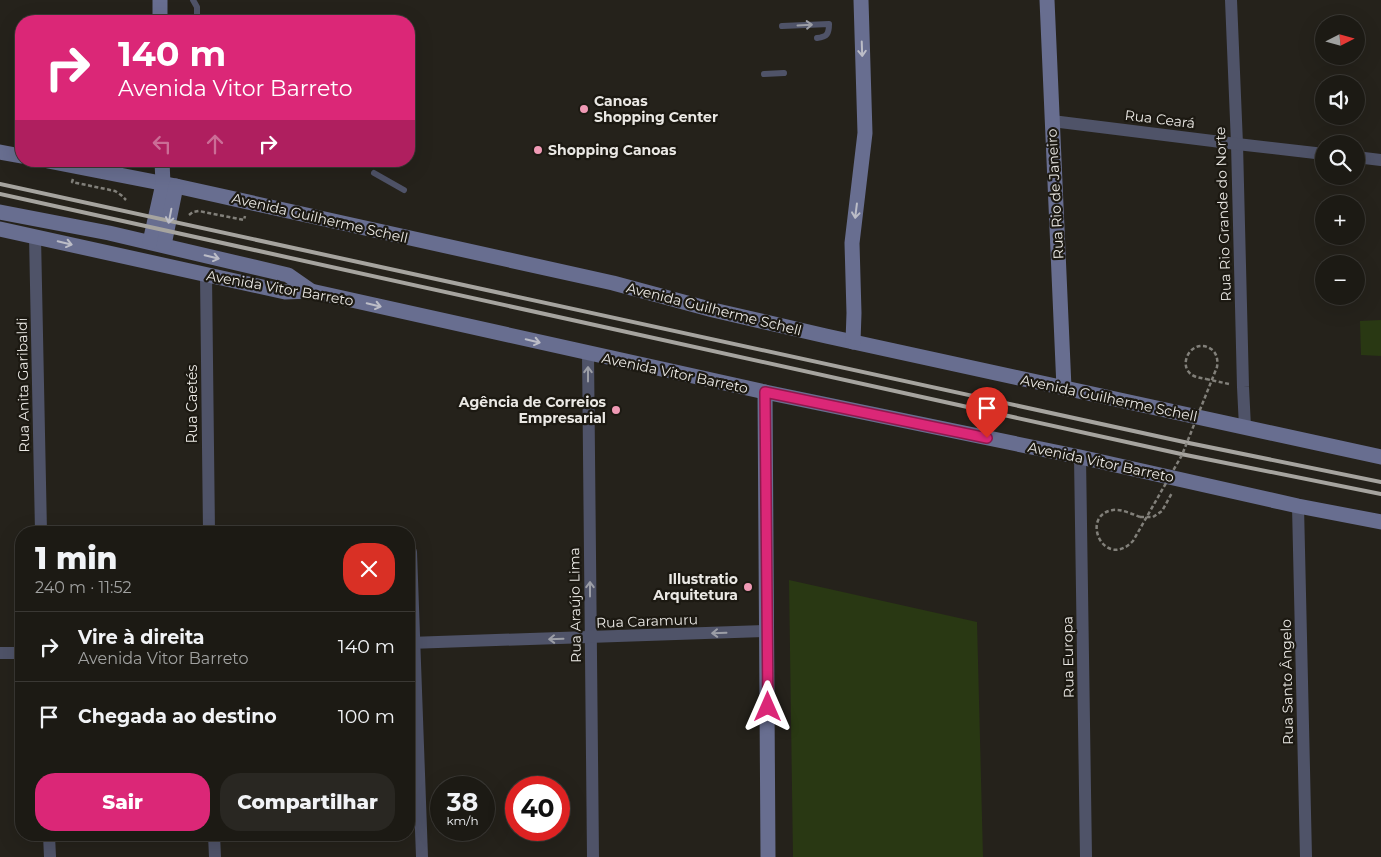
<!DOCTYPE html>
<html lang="pt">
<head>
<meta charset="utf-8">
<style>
  body { margin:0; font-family:Montserrat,sans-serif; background:#292722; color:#f1f3f6; height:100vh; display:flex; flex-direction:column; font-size:19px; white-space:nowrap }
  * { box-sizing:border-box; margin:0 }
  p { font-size:16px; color:#a0a1a0 }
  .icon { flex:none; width:28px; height:28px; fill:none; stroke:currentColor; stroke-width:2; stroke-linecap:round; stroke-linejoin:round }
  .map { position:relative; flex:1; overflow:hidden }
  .drawer { position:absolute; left:15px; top:526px; width:400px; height:315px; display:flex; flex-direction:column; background:#1c1a14; border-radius:20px; box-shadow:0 5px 20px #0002,0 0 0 1px #3a3834 }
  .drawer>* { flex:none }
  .banner { position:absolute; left:15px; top:15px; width:400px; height:152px; border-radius:20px; box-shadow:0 5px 20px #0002,0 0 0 1px #3a3834; background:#db2777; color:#fff; overflow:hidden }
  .needle { width:32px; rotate:84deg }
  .buttons { position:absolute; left:1315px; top:15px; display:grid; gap:10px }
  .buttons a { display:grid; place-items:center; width:50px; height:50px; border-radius:50%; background:#1c1a14; box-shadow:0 5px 20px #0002,0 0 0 1px #3a3834; font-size:25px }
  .speed { position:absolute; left:430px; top:776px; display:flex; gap:10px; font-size:25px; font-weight:700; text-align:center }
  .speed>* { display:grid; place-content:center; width:65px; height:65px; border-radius:50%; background:#1c1a14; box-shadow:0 5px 20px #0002,0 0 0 1px #3a3834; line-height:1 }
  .speed small { font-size:12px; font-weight:400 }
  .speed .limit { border:8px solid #d22; background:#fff; color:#111 }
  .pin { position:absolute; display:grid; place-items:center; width:42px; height:42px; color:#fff; margin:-51px -21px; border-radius:50% 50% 50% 0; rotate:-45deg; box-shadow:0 0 5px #0007 }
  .pin .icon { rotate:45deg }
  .me { position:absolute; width:55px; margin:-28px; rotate:0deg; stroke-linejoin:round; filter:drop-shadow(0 0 4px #0008) }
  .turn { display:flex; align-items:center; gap:18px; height:105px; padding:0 20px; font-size:22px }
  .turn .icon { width:65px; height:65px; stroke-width:2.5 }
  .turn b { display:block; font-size:35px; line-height:42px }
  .lanes { display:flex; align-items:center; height:48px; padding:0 20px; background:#0003; justify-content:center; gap:25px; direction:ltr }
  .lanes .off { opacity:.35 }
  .round { display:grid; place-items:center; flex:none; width:52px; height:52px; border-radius:20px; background:#292722 }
  .head { display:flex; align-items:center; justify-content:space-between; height:85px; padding:0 20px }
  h1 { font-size:30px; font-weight:800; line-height:38px }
  .button { display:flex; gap:10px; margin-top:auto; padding:10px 20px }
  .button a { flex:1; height:58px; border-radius:20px; background:#db2777; color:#fff; font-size:20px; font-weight:800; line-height:58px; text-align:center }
  .button a+a { background:#292722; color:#f1f3f6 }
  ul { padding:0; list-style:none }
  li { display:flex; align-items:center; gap:15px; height:70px; padding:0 20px; border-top:1px solid #3a3834 }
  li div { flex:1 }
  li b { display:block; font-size:19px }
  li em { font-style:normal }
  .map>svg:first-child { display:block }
  .green { fill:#293813 }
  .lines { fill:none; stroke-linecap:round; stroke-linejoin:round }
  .path { stroke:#82807a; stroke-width:2.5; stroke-dasharray:4 2.5; stroke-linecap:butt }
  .lane { stroke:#4f5368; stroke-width:6 }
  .street { stroke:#4f5368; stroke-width:12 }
  .secondary { stroke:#686e90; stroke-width:15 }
  .rail { stroke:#a6a49f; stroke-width:4 }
  .path-bridge { stroke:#82807a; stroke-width:2.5; stroke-dasharray:4 2.5; stroke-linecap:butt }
  .oneway { stroke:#9c9ea6 }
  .oneway2 { stroke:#bcbdc7 }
  .route-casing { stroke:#8e194d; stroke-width:12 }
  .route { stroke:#db2777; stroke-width:9 }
  .poi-dot { fill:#f09ab5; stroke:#1c1912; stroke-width:2 }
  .labels { text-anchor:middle; stroke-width:4.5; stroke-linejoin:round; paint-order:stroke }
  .poi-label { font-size:14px; font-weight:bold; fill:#eae8e4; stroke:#1c1912; text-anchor:start }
  .street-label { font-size:14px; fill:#eae8e4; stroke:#1c1912 }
</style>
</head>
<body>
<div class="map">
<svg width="1381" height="857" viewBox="0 0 1381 857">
  <rect width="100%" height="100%" fill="#25221b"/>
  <g class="green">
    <polygon points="1381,320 1381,356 1361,355 1360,321"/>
    <polygon points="789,580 977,622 983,857 793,857"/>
  </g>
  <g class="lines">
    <g class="path">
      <polyline points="73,179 72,182 115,191 121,195 126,200"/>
      <polyline points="189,215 193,212 199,211 244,220 245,216"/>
      <polyline points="1206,379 1229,384"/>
      <polyline points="1140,517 1153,517 1162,511 1172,493"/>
    </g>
    <g class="lane">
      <polyline points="193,0 197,7 197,21"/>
      <path d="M782 26 829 24C829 34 827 37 817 38"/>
      <polyline points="764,74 784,73"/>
      <polyline points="374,173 404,190"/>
    </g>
    <g class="street">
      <polyline points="1231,0 1237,144 1243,387 1245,427"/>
      <polyline points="1052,121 1237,144 1324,154"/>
      <polyline points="1356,157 1381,160"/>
      <polyline points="35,236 41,532"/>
      <polyline points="206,275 209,532"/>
      <polyline points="588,353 593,857"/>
      <polyline points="1080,457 1086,857"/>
      <polyline points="1298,506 1306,857"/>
      <polyline points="411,552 422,857"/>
      <polyline points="409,643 767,631"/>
      <polyline points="0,653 21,653"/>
      <polyline points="49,835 50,857"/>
      <polyline points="214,835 215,857"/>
    </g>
    <g class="secondary">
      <polyline points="160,0 160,21"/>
      <polyline points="1047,0 1064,388"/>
      <polyline points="0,152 21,156"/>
      <polyline points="48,161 176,186 613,283 713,310 826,336 1381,457"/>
      <polyline points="0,212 109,233 288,275 311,291"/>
      <polyline points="0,229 285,292 311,291 765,392 1080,457 1298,506 1381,522"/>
      <polyline points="150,242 163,184 162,161"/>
      <polyline points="164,245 176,186"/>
      <polyline points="853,342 854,313 852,243 865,133 861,0"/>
      <polyline points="765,392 768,857"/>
    </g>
    <g class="rail">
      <polyline points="0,184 1184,442 1381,482"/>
      <polyline points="0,194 1181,454 1381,494"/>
    </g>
    <path class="path-bridge" d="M1140 517C1132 514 1122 509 1113 510 1079 515 1104 571 1133 541L1182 455 1217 367C1218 360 1217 353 1211 349 1192 336 1175 367 1194 376 1198 378 1202 378 1206 379"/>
  </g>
  <defs><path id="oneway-shaft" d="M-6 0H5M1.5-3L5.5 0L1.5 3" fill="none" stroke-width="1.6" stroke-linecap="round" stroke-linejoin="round" transform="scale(1.25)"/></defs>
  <g class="oneway">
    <use href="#oneway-shaft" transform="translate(805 25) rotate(-3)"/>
    <use href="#oneway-shaft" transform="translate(588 374) rotate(-90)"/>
    <use href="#oneway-shaft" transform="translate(590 589) rotate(-90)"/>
    <use href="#oneway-shaft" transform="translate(719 633) rotate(178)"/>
    <use href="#oneway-shaft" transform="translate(556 639) rotate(178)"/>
  </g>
  <g class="oneway2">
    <use href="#oneway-shaft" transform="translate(862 49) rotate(88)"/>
    <use href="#oneway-shaft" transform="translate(856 211) rotate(97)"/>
    <use href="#oneway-shaft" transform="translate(170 216) rotate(101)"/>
    <use href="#oneway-shaft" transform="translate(65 243) rotate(13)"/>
    <use href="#oneway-shaft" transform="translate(212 257) rotate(13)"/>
    <use href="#oneway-shaft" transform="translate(374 305) rotate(13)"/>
    <use href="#oneway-shaft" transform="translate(533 341) rotate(13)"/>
  </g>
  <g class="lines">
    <g class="route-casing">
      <polyline id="route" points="768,707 765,392 987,438"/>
    </g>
    <use href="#route" class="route"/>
  </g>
  <g class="poi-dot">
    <circle cx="584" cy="109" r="5"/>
    <circle cx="538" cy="150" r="5"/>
    <circle cx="616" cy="410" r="5"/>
    <circle cx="748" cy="587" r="5"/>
  </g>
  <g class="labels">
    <g class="poi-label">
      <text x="594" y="106">Canoas<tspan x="594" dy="16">Shopping Center</tspan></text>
      <text x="548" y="155">Shopping Canoas</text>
      <text x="606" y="407" text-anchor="end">Agência de Correios<tspan x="606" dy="16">Empresarial</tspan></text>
      <text x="738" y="584" text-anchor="end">Illustratio<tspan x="738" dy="16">Arquitetura</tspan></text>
    </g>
    <g class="street-label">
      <text transform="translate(1160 119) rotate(7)" y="5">Rua Ceará</text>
      <text transform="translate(1055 194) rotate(-93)" y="5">Rua Rio de Janeiro</text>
      <text transform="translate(1223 214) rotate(-92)" y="5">Rua Rio Grande do Norte</text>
      <text transform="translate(320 218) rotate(13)" y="5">Avenida Guilherme Schell</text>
      <text transform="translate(280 288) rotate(10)" y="5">Avenida Vitor Barreto</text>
      <text transform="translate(714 309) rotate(14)" y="5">Avenida Guilherme Schell</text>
      <text transform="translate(675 373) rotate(12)" y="5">Avenida Vitor Barreto</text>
      <text transform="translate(23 385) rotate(-91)" y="5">Rua Anita Garibaldi</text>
      <text transform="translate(1109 398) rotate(12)" y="5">Avenida Guilherme Schell</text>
      <text transform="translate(192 404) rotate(-90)" y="5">Rua Caetés</text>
      <text transform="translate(1101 462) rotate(12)" y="5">Avenida Vitor Barreto</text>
      <text transform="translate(575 605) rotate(-91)" y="5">Rua Araújo Lima</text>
      <text transform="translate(647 621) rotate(-2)" y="5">Rua Caramuru</text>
      <text transform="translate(1068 657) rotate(-91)" y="5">Rua Europa</text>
      <text transform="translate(1287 682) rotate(-91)" y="5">Rua Santo Ângelo</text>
    </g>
  </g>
</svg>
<div class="buttons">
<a><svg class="needle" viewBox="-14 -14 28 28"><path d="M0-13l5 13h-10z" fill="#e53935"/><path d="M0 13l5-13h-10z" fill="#a0a1a0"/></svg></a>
<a><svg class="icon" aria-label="sound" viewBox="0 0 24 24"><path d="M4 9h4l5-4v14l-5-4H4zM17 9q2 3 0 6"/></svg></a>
<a><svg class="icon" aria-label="search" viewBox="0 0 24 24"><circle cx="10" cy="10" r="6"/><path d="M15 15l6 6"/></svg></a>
<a>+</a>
<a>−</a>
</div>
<div class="speed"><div>38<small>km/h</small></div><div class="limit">40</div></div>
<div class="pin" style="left:987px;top:438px;background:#d93025"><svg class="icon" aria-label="arrive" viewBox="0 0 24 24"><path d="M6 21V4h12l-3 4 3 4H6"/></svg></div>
<svg class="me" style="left:768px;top:707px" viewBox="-20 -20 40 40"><path d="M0-17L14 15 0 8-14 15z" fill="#db2777" stroke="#fff" stroke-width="4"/></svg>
<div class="banner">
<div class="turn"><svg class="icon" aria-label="right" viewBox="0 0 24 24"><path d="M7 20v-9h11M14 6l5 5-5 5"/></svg><div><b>140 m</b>Avenida Vitor Barreto</div></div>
<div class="lanes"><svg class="icon off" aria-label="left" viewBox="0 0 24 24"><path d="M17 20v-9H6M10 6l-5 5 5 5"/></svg><svg class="icon off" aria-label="ahead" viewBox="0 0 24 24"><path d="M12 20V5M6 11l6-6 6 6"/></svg><svg class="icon" aria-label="right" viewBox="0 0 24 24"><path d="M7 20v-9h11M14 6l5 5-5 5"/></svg></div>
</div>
<section class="drawer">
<div class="head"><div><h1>1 min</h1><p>240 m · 11:52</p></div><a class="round" style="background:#d93025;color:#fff"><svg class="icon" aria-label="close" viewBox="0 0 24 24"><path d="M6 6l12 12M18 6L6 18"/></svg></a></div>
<ul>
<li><svg class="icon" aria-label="right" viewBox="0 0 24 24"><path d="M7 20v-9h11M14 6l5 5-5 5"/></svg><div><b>Vire à direita</b><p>Avenida Vitor Barreto</p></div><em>140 m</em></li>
<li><svg class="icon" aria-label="arrive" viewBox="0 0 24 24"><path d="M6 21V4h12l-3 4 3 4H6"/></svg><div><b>Chegada ao destino</b></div><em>100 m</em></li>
</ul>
<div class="button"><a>Sair</a><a>Compartilhar</a></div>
</section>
</div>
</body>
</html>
